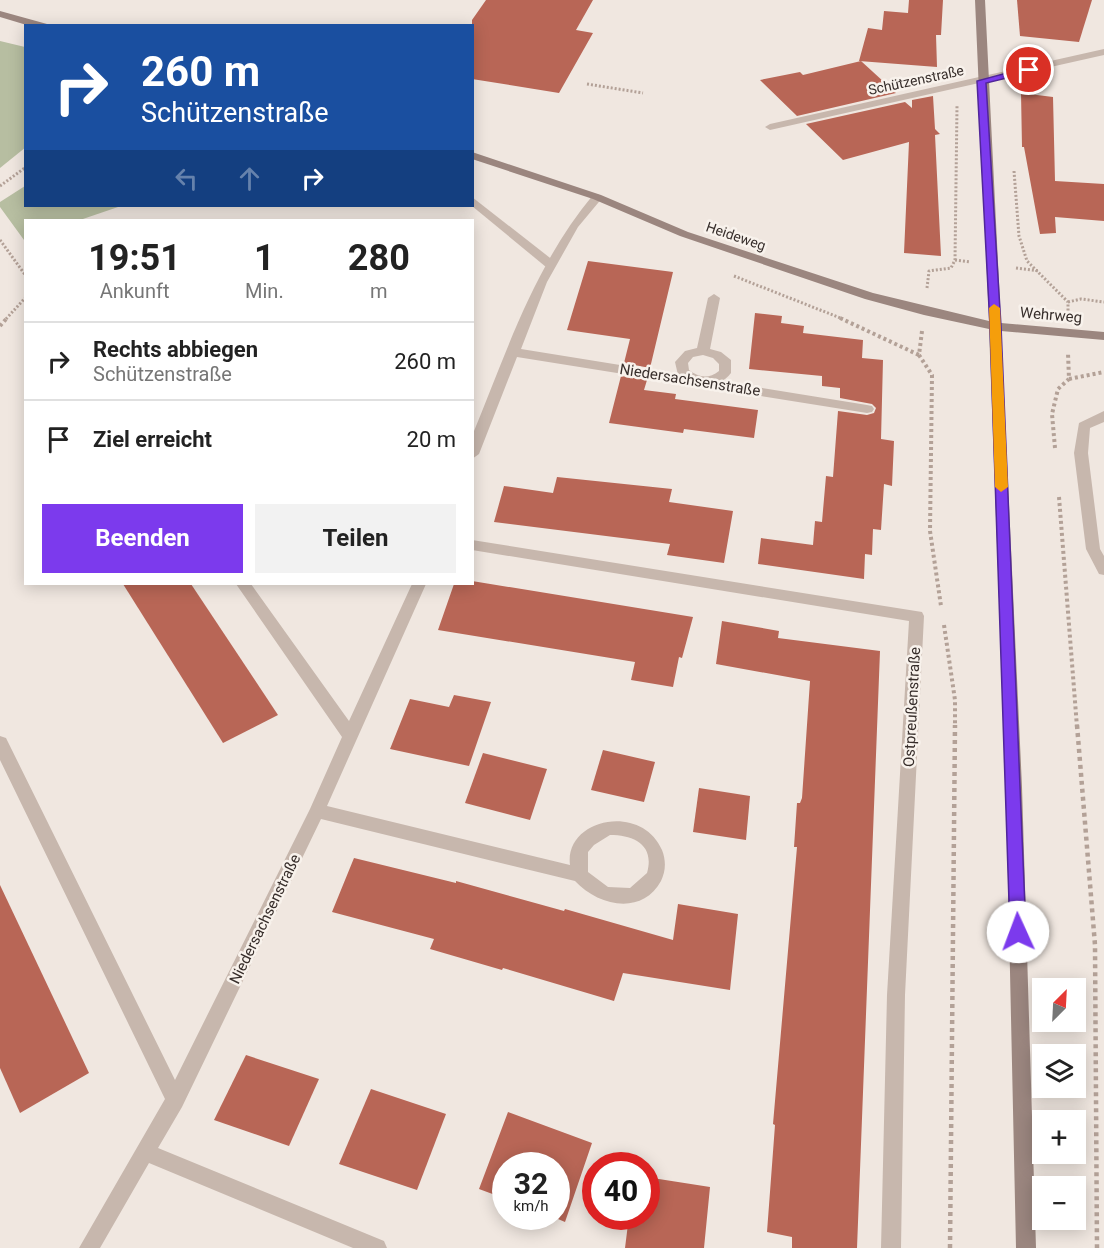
<!DOCTYPE html>
<html lang="de">
<head>
<meta charset="utf-8">
<style>
  body { margin:0; font-family:Roboto,sans-serif; background:#f2f2f2; color:#222; height:100vh; display:flex; flex-direction:column; font-size:22px; white-space:nowrap }
  * { box-sizing:border-box; margin:0 }
  p { font-size:20px; color:#767676 }
  .icon { flex:none; width:33px; height:33px; fill:none; stroke:currentColor; stroke-width:2; stroke-linecap:round; stroke-linejoin:round }
  .map { position:relative; flex:1; overflow:hidden }
  .panel { position:absolute; left:24px; top:219px; width:450px; height:366px; display:flex; flex-direction:column; background:#fff; border-radius:0px; box-shadow:0 3px 15px #0003 }
  .panel>* { flex:none }
  .banner { position:absolute; left:24px; top:24px; width:450px; height:183px; border-radius:0px; box-shadow:0 3px 15px #0003; background:#1a4fa0; color:#fff; overflow:hidden }
  .needle { width:39px; rotate:24deg }
  .tools { position:absolute; left:1032px; top:978px; display:grid; gap:12px }
  .tools a { display:grid; place-items:center; width:54px; height:54px; border-radius:0px; background:#fff; box-shadow:0 3px 15px #0003; font-size:30px }
  .speed { position:absolute; left:492px; top:1152px; display:flex; gap:12px; font-size:30px; font-weight:700; text-align:center }
  .speed>* { display:grid; place-content:center; width:78px; height:78px; border-radius:50%; background:#fff; box-shadow:0 3px 15px #0003; line-height:1 }
  .speed small { font-size:15px; font-weight:400 }
  .speed .limit { border:9px solid #d22; background:#fff; color:#111 }
  .pin { position:absolute; display:grid; place-items:center; width:51px; height:51px; color:#fff; margin:-26px; border:3px solid #fff; border-radius:50%; box-shadow:0 2px 6px #0007 }
  .me { position:absolute; width:66px; margin:-33px; rotate:358deg; stroke-linejoin:round; filter:drop-shadow(0 0 4px #0008) }
  .turn { display:flex; align-items:center; gap:21px; height:126px; padding:0 18px; font-size:27px }
  .turn .icon { width:78px; height:78px; stroke-width:2.5 }
  .turn b { display:block; font-size:42px; line-height:51px }
  .lanes { display:flex; align-items:center; height:57px; padding:0 18px; background:#0003; justify-content:center; gap:30px; direction:ltr }
  .lanes .off { opacity:.35 }
  .eta { display:flex; justify-content:space-evenly; align-items:center; height:102px; text-align:center }
  .eta b { font-size:36px; font-weight:700; line-height:42px }
  .action { display:flex; gap:12px; margin-top:auto; padding:12px 18px }
  .action a { flex:1; height:69px; border-radius:0px; background:#7c3aed; color:#fff; font-size:24px; font-weight:700; line-height:69px; text-align:center }
  .action a+a { background:#f2f2f2; color:#222 }
  ul { padding:0; list-style:none }
  li { display:flex; align-items:center; gap:18px; height:78px; padding:0 18px; border-top:2px solid #e0e0e0 }
  li div { flex:1 }
  li b { display:block; font-size:22px }
  li em { font-style:normal }
  .map>svg:first-child { display:block }
  .green { fill:#b7bea1 }
  .building { fill:#b86656 }
  .lines { fill:none; stroke-linecap:round; stroke-linejoin:round }
  .path-far2 { stroke:#b3a197; stroke-width:3; stroke-dasharray:2 2; stroke-linecap:butt }
  .path-far1 { stroke:#b3a197; stroke-width:4; stroke-dasharray:3 3; stroke-linecap:butt }
  .path { stroke:#b3a197; stroke-width:4.5; stroke-dasharray:4 4; stroke-linecap:butt }
  .lane { fill:#c7b7ad; fill-rule:evenodd }
  .street { fill:#c7b7ad; fill-rule:evenodd }
  .secondary { fill:#9b867f; fill-rule:evenodd }
  .route { fill:#7c3aed; stroke:#51269a; stroke-width:1.5 }
  .slow { fill:#f59e0b }
  .labels { text-anchor:middle; stroke-width:5; stroke-linejoin:round; paint-order:stroke }
  .far-street-label { font-size:14px; fill:#372e2b; stroke:#f8f2ec }
  .street-label { font-size:15px; fill:#372e2b; stroke:#f8f2ec }
</style>
</head>
<body>
<div class="map">
<svg width="1104" height="1248" viewBox="0 0 1104 1248">
  <rect width="100%" height="100%" fill="#f0e7e0"/>
  <g class="green">
    <polygon points="0,41 25,47 26,147 0,168"/>
    <polygon points="25,186 26,206 121,206 80,220 26,220 24,240 0,207 0,202"/>
  </g>
  <g class="building">
    <polygon points="486,0 593,0 576,30 593,33 559,93 472,79 472,20"/>
    <polygon points="909,0 943,0 941,35 936,35 937,67 859,61 868,28 882,30 884,11 908,13"/>
    <polygon points="1017,0 1092,0 1079,42 1020,36"/>
    <polygon points="861,61 896,93 797,116 760,80 800,72 803,75"/>
    <polygon points="1021,93 1053,97 1055,181 1104,184 1104,221 1055,217 1056,233 1040,234 1024,147 1022,147"/>
    <polygon points="933,96 935,129 940,134 935,135 941,256 904,253 909,142 843,160 806,124 905,102 912,108 912,100"/>
    <polygon points="588,261 673,272 650,368 624,363 630,339 567,330"/>
    <polygon points="755,313 782,316 781,323 804,326 803,333 863,340 862,358 883,360 881,439 894,441 892,486 884,484 881,530 873,529 872,555 865,554 864,579 758,564 761,538 813,545 815,521 822,522 826,476 833,477 838,411 867,415 874,413 876,408 872,404 840,398 840,388 822,386 822,376 749,369"/>
    <polygon points="621,376 647,380 644,390 676,394 675,399 758,410 754,438 684,429 683,433 609,423"/>
    <polygon points="557,477 672,489 669,502 733,511 724,563 667,555 670,544 494,522 504,486 553,493"/>
    <polygon points="472,581 693,617 682,658 679,657 673,687 631,680 635,662 438,630 454,584 472,584"/>
    <polygon points="123,584 191,584 278,715 223,743"/>
    <polygon points="722,621 779,631 778,638 880,651 857,1248 792,1248 792,1237 767,1232 775,1125 773,1124 797,847 794,847 797,803 800,803 802,798 810,681 716,664"/>
    <polygon points="454,695 491,702 469,766 390,749 410,699 449,707"/>
    <polygon points="603,750 655,762 644,802 591,790"/>
    <polygon points="483,753 547,769 530,820 465,803"/>
    <polygon points="699,788 750,796 746,840 693,832"/>
    <polygon points="354,858 456,883 456,881 564,911 565,909 673,940 678,904 738,914 730,990 623,973 614,1001 503,968 502,970 430,949 434,939 332,912"/>
    <polygon points="0,885 89,1073 20,1113 0,1068"/>
    <polygon points="246,1055 319,1079 289,1146 214,1120"/>
    <polygon points="371,1089 446,1114 417,1190 339,1164"/>
    <polygon points="508,1112 592,1143 565,1222 551,1216 556,1216 556,1166 506,1166 506,1199 479,1189"/>
    <polygon points="646,1177 710,1187 704,1248 625,1248 629,1216 646,1216"/>
  </g>
  <g class="lines">
    <g class="path-far2">
      <polyline points="587,84 643,93"/>
      <polyline points="1014,171 1019,236 1027,261 1068,302 1068,313"/>
      <polyline points="0,186 26,167"/>
      <polyline points="0,240 26,276"/>
      <polyline points="955,260 970,262"/>
      <polyline points="1016,268 1039,271"/>
      <polyline points="734,276 843,319"/>
      <polyline points="927,288 929,271 951,268 955,260 957,106"/>
      <polyline points="1068,302 1081,299 1104,302"/>
      <polyline points="6,319 26,297"/>
    </g>
    <g class="path-far1">
      <polyline points="840,318 919,355"/>
      <polyline points="0,326 7,318"/>
      <polyline points="922,331 919,355 932,375 930,531 941,606"/>
      <polyline points="1069,379 1104,372"/>
      <polyline points="1055,448 1052,414 1058,389 1069,379 1068,353"/>
      <polyline points="1059,497 1077,727"/>
      <polyline points="944,625 955,700 955,727"/>
    </g>
    <g class="path">
      <polyline points="1077,725 1095,945 1097,1248"/>
      <polyline points="950,1248 955,725"/>
    </g>
    <g class="lane">
      <polygon points="472,197 554,261 554,267 546,267 472,206"/>
      <path d="M714 294 720 298 710 349 721 352 731 360V373C718 390 694 387 678 375L675 362 685 351 697 348 708 298ZM703 355 713 358 719 364V371C709 379 699 378 689 370L688 363 693 357Z"/>
      <polygon points="1104,411 1104,422 1090,428 1088,453 1100,549 1104,556 1104,575 1099,574 1086,549 1074,453 1079,423"/>
    </g>
    <g class="street">
      <polygon points="1104,49 1104,55 770,130 765,127 770,124"/>
      <path d="M597 194 603 197 578 227 547 282 521 349 867 405 872 406 874 409 872 412 867 413 517 357 479 454 472 459V436C507 351 534 266 593 195Z"/>
      <polygon points="472,540 922,612 924,616 905,995 901,1248 881,1248 887,995 909,621 472,550"/>
      <path d="M236 584H251L349 721 412 584H426L327 806 570 865C564 819 641 802 662 850 666 860 666 871 661 881 642 916 598 906 575 881L321 819 182 1107 158 1148 384 1241 387 1248H353L149 1163 100 1248H79L165 1099 0 760V736L6 738 175 1080 310 809 342 737ZM610 835C634 835 655 845 647 873L630 888 608 887 588 872V852L594 845Z"/>
    </g>
    <g class="secondary">
      <polygon points="975,0 985,0 1001,323 1104,332 1104,340 1001,331 1022,787 1036,1248 1016,1248 1006,787 989,329 924,315 865,299 680,236 593,199 472,159 472,152 601,195 688,232 873,293 989,321"/>
      <polygon points="0,11 47,24 48,26 30,26 0,17"/>
    </g>
  </g>
  <polygon class="route" points="1029,67 1032,68 1032,72 986,83 1001,326 1026,932 1024,937 1018,939 1012,937 1010,932 990,326 977,81"/>
  <polygon class="slow" points="994,304 1000,308 1008,487 1001,492 995,487 989,308"/>
  <g class="labels">
    <g class="far-street-label">
      <text transform="translate(916 80) rotate(-12)" y="5">Schützenstraße</text>
      <text transform="translate(736 236) rotate(19)" y="5">Heideweg</text>
    </g>
    <g class="street-label">
      <text transform="translate(1051 315) rotate(5)" y="5">Wehrweg</text>
      <text transform="translate(690 380) rotate(9)" y="5">Niedersachsenstraße</text>
      <text transform="translate(912 707) rotate(-87)" y="5">Ostpreußenstraße</text>
      <text transform="translate(265 919) rotate(-64)" y="5">Niedersachsenstraße</text>
    </g>
  </g>
</svg>
<div class="tools">
<a><svg class="needle" viewBox="-14 -14 28 28"><path d="M0-13l5 13h-10z" fill="#e53935"/><path d="M0 13l5-13h-10z" fill="#767676"/></svg></a>
<a><svg class="icon" aria-label="layers" viewBox="0 0 24 24"><path d="M12 4l9 5-9 5-9-5zM3 14l9 5 9-5"/></svg></a>
<a>+</a>
<a>−</a>
</div>
<div class="speed"><div>32<small>km/h</small></div><div class="limit">40</div></div>
<div class="pin" style="left:1029px;top:70px;background:#d93025"><svg class="icon" aria-label="arrive" viewBox="0 0 24 24"><path d="M6 21V4h12l-3 4 3 4H6"/></svg></div>
<svg class="me" style="left:1018px;top:932px" viewBox="-20 -20 40 40"><circle r="19" fill="#fff"/><path d="M0-13L10 11 0 6-10 11z" fill="#7c3aed"/></svg>
<div class="banner">
<div class="turn"><svg class="icon" aria-label="right" viewBox="0 0 24 24"><path d="M7 20v-9h11M14 6l5 5-5 5"/></svg><div><b>260 m</b>Schützenstraße</div></div>
<div class="lanes"><svg class="icon off" aria-label="left" viewBox="0 0 24 24"><path d="M17 20v-9H6M10 6l-5 5 5 5"/></svg><svg class="icon off" aria-label="ahead" viewBox="0 0 24 24"><path d="M12 20V5M6 11l6-6 6 6"/></svg><svg class="icon" aria-label="right" viewBox="0 0 24 24"><path d="M7 20v-9h11M14 6l5 5-5 5"/></svg></div>
</div>
<section class="panel">
<div class="eta">
<div><b>19:51</b><p>Ankunft</p></div>
<div><b>1</b><p>Min.</p></div>
<div><b>280</b><p>m</p></div>
</div>
<ul>
<li><svg class="icon" aria-label="right" viewBox="0 0 24 24"><path d="M7 20v-9h11M14 6l5 5-5 5"/></svg><div><b>Rechts abbiegen</b><p>Schützenstraße</p></div><em>260 m</em></li>
<li><svg class="icon" aria-label="arrive" viewBox="0 0 24 24"><path d="M6 21V4h12l-3 4 3 4H6"/></svg><div><b>Ziel erreicht</b></div><em>20 m</em></li>
</ul>
<div class="action"><a>Beenden</a><a>Teilen</a></div>
</section>
</div>
</body>
</html>
